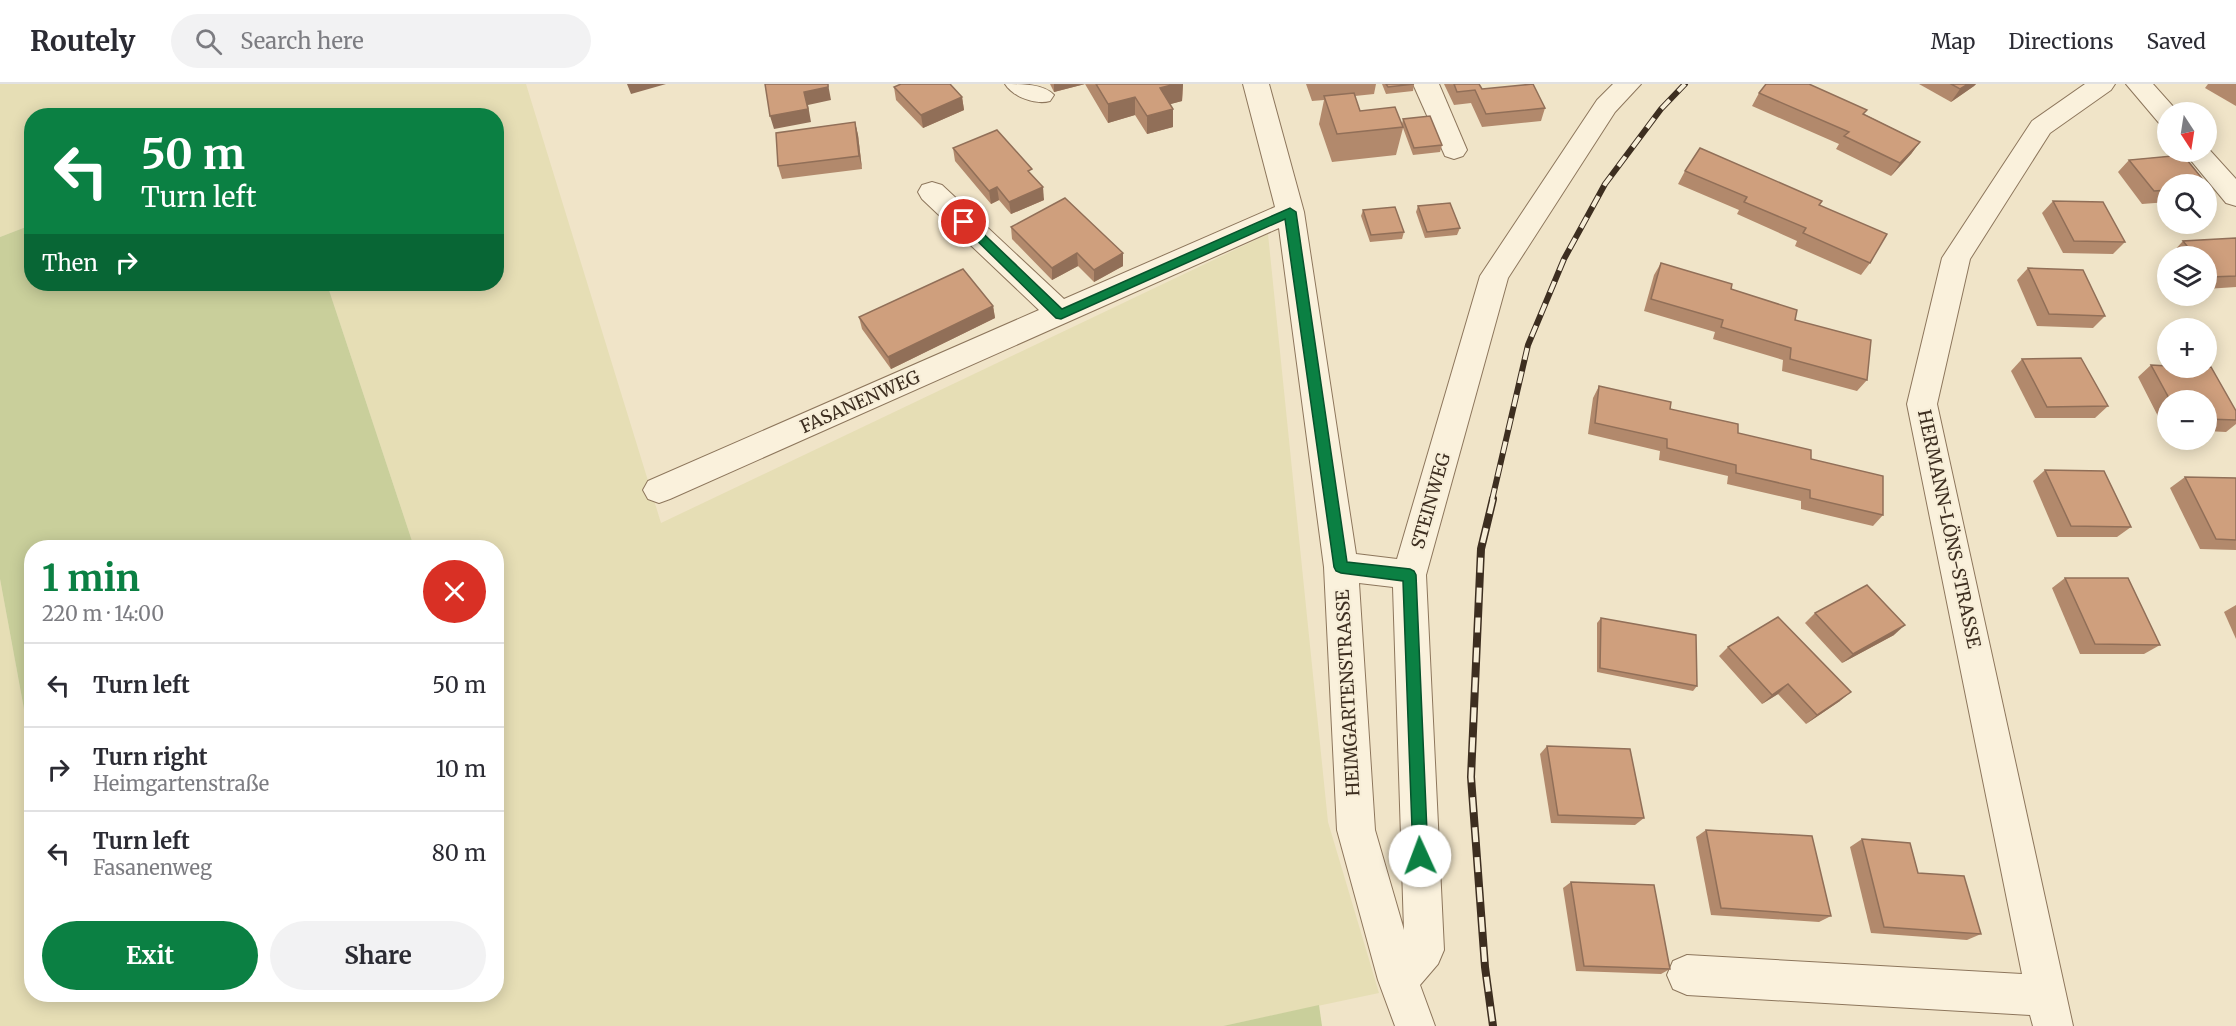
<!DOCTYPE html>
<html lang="en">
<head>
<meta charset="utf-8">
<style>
  body { margin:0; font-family:Merriweather,serif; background:#f2f2f3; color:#2b2b33; height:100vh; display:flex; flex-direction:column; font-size:22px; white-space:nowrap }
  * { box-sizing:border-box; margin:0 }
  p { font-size:20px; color:#7c7c81 }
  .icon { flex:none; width:33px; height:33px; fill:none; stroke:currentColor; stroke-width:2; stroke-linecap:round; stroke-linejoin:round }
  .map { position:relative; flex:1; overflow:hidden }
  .drawer { position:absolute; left:24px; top:456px; width:480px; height:462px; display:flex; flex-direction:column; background:#fff; border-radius:24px; box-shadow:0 3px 15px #0003 }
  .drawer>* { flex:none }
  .hud { position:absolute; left:24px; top:24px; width:480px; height:183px; border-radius:24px; box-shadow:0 3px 15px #0003; background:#0b8043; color:#fff; overflow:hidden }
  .needle { width:39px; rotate:168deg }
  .fabs { position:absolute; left:2157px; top:18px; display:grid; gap:12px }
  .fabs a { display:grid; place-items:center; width:60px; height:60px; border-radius:50%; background:#fff; box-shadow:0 3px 15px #0003; font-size:30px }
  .pin { position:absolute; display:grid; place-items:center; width:51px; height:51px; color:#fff; margin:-26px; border:3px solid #fff; border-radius:50%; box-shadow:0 2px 6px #0007 }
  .me { position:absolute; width:66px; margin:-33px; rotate:358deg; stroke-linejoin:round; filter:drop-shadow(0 0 4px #0008) }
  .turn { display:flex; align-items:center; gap:21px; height:126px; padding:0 18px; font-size:27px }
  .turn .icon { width:78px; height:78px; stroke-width:2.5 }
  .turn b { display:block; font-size:42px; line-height:51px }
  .then { display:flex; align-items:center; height:57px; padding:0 18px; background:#0003; gap:12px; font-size:22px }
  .round { display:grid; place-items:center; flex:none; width:63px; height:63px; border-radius:32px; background:#f2f2f3 }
  .summary { display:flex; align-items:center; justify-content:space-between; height:102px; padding:0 18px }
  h1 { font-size:36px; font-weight:700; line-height:45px; color:#0b8043 }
  .primary-button { display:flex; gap:12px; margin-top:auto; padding:12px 18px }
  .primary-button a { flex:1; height:69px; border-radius:36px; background:#0b8043; color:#fff; font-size:24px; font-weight:700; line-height:69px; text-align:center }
  .primary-button a+a { background:#f2f2f3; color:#2b2b33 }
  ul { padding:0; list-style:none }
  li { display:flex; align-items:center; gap:18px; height:84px; padding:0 18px; border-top:2px solid #e1e1e2 }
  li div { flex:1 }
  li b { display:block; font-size:22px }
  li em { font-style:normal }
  header { display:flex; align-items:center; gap:36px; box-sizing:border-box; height:84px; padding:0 30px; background:#fff; border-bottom:2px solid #e1e1e2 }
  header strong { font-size:28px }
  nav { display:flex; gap:33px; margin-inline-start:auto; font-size:21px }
  .search { width:420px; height:54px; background:#f2f2f3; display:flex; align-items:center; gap:15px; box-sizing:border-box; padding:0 21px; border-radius:33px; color:#7c7c81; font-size:22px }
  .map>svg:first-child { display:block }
  .farmland { fill:#e6deb5 }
  .green { fill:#c9cf9b }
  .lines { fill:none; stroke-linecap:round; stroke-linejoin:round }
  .minor-casing { stroke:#8d765c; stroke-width:2 }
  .minor { fill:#faf1dc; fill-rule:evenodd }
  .rail-far1-casing { stroke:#3d2e20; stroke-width:6 }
  .rail-casing { stroke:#3d2e20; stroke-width:8 }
  .rail-far1 { stroke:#f7eed8; stroke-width:4; stroke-dasharray:12; stroke-linecap:butt }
  .rail { stroke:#f7eed8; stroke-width:5; stroke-dasharray:15; stroke-linecap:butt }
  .wall { fill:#b2896c }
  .shaded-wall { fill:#916f58 }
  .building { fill:#cf9f7d; stroke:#916f58; stroke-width:1.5 }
  .route { fill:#0b8043; stroke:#07532c; stroke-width:1.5 }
  .labels { text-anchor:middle; stroke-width:4.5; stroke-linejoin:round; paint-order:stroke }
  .street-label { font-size:18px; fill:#3d2e20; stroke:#f7eed8 }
</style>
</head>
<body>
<header>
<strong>Routely</strong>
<div class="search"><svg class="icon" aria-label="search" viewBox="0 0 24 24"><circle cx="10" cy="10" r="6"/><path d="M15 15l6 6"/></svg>Search here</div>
<nav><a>Map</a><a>Directions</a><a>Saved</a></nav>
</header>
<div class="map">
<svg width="2236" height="942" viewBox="0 0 2236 942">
  <rect width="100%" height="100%" fill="#f0e4c8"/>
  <polygon class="farmland" points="0,0 526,0 661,439 1268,150 1328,738 1379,909 1223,942 0,942 0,495 31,663 32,910 496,910 496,464 414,463 327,200 496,200 496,32 32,32 31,141 0,153"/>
  <g class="green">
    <polygon points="31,141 32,200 327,200 414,463 32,464 31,663 0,495 0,153"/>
    <polygon points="1319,921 1322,942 1223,942"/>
  </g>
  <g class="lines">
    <g class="minor-casing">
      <g id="minor">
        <path d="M1005 0C1022 0 1044 0 1054 11L1050 17C1036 21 1013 13 1005 0Z"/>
        <path d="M1243 0H1269L1304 128 1356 470 1397 475 1480 192 1597 16 1613 0H1641L1615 28 1508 194 1426 491 1444 866 1438 880 1420 901 1435 942H1395L1378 896 1337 746 1324 483 1279 144 670 415 659 419 648 415 643 406 648 397 1039 226 922 115 918 108 922 101 932 98 942 101 1064 215 1275 123ZM1359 499 1393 503 1404 846 1375 746Z"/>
        <polygon points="1413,0 1439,0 1467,66 1463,72 1454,75 1445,72"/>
        <polygon points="2085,0 2115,0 2111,6 2050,49 1970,175 1937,320 2073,942 2033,942 2030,931 1687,911 1673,905 1667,891 1673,877 1687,871 2022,890 1907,320 1942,174 2032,37"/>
        <polygon points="2126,0 2153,0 2178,28 2168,28 2168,42 2159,39"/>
        <polygon points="2206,62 2236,95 2236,122 2226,119 2184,68 2206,68"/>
      </g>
    </g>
    <use href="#minor" class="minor"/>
    <g class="rail-far1-casing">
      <polyline id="rail-far1" points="1492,416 1528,261 1564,175 1605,100 1661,25 1685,0"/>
    </g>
    <g class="rail-casing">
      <polyline id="rail" points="1493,415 1481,465 1471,693 1485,883 1493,942"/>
    </g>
    <use href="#rail-far1" class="rail-far1"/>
    <use href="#rail" class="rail"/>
  </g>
  <g class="wall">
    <polygon points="1050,0 1085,0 1054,8"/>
    <polygon points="1085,0 1183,0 1182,17 1170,20 1173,25 1173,43 1147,50 1135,31 1108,39"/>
    <polygon points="1306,0 1376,0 1374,10 1355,12 1360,27 1402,40 1403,35 1442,61 1440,68 1413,71 1403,44 1396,71 1332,78 1319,40 1324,16 1312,17"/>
    <polygon points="1382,0 1414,0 1413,7 1386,10"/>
    <polygon points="1444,0 1479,0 1482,5 1545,24 1541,37 1482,43 1471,19 1454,21"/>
    <polygon points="1919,0 1976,0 1974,2 1951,18"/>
    <polygon points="2208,0 2236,0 2236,22 2205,4"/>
    <polygon points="894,3 962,13 964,26 923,44 896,16"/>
    <polygon points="1759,9 1864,30 1920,58 1911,70 1891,92 1836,65 1839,60 1752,22"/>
    <polygon points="855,38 858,51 862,85 782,95 778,82"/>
    <polygon points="953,64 1032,92 1044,116 1011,130 999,116 991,120 955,77"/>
    <polygon points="2183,71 2209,103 2206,105 2206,100 2168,100 2168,118 2142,120 2118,88 2129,76"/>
    <polygon points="1685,87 1819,121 1870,179 1861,191 1795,162 1797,157 1737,130 1739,126 1678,100"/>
    <polygon points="2053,117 2125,158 2113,170 2063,169 2042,129"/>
    <polygon points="1418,122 1460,144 1457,151 1425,154 1416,128"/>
    <polygon points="1363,126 1404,148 1402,155 1370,158 1361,132"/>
    <polygon points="1011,143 1123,169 1123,182 1094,198 1078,182 1052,196 1012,155"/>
    <polygon points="2236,154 2236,203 2206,205 2206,172 2173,172 2171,170 2183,157"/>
    <polygon points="1661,179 1731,205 1795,236 1867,296 1857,307 1782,287 1783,276 1713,255 1715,248 1644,227 1654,191"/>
    <polygon points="2028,184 2105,232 2093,244 2037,242 2017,196"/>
    <polygon points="993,222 995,234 891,285 862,245 859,233"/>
    <polygon points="2022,275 2108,322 2095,334 2035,334 2011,287"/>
    <polygon points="2151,281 2236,327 2236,340 2226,348 2206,347 2206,316 2168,316 2168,346 2165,346 2138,293"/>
    <polygon points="1599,302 1670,325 1811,375 1883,431 1873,442 1801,425 1801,417 1727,400 1728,392 1659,376 1660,367 1588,350 1593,314"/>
    <polygon points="2045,386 2131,443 2117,453 2057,453 2033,397"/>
    <polygon points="2185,393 2236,394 2236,466 2200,465 2170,404"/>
    <polygon points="2065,494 2160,561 2144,570 2080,570 2052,504"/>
    <polygon points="2236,521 2236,555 2224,528"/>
    <polygon points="1815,529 1894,551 1842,579 1805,539"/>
    <polygon points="1601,534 1697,602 1693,607 1597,588 1597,539"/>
    <polygon points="1728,563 1840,617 1806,640 1778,610 1762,620 1719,572"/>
    <polygon points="1547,662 1644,734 1635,741 1551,739 1540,670"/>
    <polygon points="1706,746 1831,832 1819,838 1711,831 1696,753"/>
    <polygon points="1862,755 1918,789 1981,850 1967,856 1871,849 1850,763"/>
    <polygon points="1571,798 1670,885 1661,890 1576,887 1563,804"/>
  </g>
  <g class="shaded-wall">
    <polygon points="627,0 666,0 631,10"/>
    <polygon points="828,0 831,16 808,21 811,38 774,45 770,32 804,8"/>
    <polygon points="1054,0 1085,0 1054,8"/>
    <polygon points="1175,0 1183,0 1182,17 1160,23 1160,4"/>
    <polygon points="1968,0 1976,0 1974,2 1951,18 1960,5"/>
    <polygon points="962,13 964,26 923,44 921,31"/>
    <polygon points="1135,13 1135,31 1108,39 1108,20"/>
    <polygon points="1173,25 1173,43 1147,50 1147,32"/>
    <polygon points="855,38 858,51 862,85 859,72"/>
    <polygon points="1920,58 1911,70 1891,92 1900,79"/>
    <polygon points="997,103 999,116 991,120 989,107"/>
    <polygon points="1043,103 1044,116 1011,130 1009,118"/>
    <polygon points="1077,169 1078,182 1052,196 1052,184"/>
    <polygon points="1123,169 1123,182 1094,198 1094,186"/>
    <polygon points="993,222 995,234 891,285 888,273"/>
    <polygon points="1905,541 1894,551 1842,579 1853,570"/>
    <polygon points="1788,600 1778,610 1762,620 1772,611"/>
    <polygon points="1851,608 1840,617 1806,640 1817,631"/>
  </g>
  <g class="building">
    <polygon points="765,0 828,0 828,3 804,8 808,25 770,32"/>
    <polygon points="901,0 950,0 962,13 921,31 894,3"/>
    <polygon points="1096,0 1175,0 1160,4 1173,25 1147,32 1135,13 1108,20"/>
    <polygon points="1386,0 1414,0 1388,3"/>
    <polygon points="1454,0 1479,0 1482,5 1533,0 1545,24 1486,30 1475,6 1457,8"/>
    <polygon points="1766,0 1809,0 1867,26 1863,30 1920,58 1900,79 1844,52 1849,48 1759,9"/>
    <polygon points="1951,0 1968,0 1960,5"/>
    <polygon points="1354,9 1360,27 1395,23 1403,43 1337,50 1324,12"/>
    <polygon points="1430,32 1442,61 1414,64 1403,35"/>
    <polygon points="855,38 859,72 778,82 776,49"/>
    <polygon points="997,46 1032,85 1028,87 1043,103 1009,118 997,103 989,107 953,64"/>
    <polygon points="1700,64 1822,117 1819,121 1887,150 1870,179 1803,149 1806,144 1744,118 1747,113 1685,87"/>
    <polygon points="2183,71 2209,103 2206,103 2206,100 2168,100 2168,106 2154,107 2129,76"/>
    <polygon points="1065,114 1123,169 1094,186 1077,169 1052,184 1011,143"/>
    <polygon points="2053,117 2103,118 2125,158 2074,157"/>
    <polygon points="1450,119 1460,144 1427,148 1418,122"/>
    <polygon points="1395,123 1404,148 1371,151 1363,126"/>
    <polygon points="2236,154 2236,192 2210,193 2206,189 2206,172 2195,172 2183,157"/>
    <polygon points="1661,179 1732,200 1731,205 1797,226 1795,236 1871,256 1867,296 1790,275 1791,264 1721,243 1723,236 1651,215"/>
    <polygon points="2028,184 2083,186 2105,232 2049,230"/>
    <polygon points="963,185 993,222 888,273 859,233"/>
    <polygon points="2081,274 2108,322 2047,323 2022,275"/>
    <polygon points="2151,281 2168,282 2168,284 2211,283 2236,327 2236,336 2206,335 2206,316 2170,316"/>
    <polygon points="1599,302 1671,318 1670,325 1738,340 1738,349 1811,366 1811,375 1883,392 1883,431 1810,414 1810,406 1736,389 1736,381 1667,364 1667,355 1595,339"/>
    <polygon points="2045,386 2104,387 2131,443 2071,442"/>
    <polygon points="2185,393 2236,394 2236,456 2216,455"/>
    <polygon points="2065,494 2128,494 2160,561 2095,560"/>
    <polygon points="1867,501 1905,541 1853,570 1815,529"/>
    <polygon points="1778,533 1851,608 1817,631 1788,600 1772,611 1728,563"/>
    <polygon points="1601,534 1696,551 1697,602 1600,584"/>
    <polygon points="1547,662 1630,665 1644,734 1558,731"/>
    <polygon points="1706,746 1812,752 1831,832 1721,824"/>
    <polygon points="1862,755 1910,759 1918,789 1964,792 1981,850 1884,843"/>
    <polygon points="1571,798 1654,801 1670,885 1584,882"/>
  </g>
  <polygon class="route" points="1290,124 1296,128 1347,478 1410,485 1414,487 1416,491 1428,772 1426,778 1420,780 1415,778 1413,772 1403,497 1341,489 1336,487 1334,483 1285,135 1061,235 1056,234 958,138 964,134 968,135 1062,225"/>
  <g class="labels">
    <g class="street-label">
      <text transform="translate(860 318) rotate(-24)" y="6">FASANENWEG</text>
      <text transform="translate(1431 417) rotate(-74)" y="6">STEINWEG</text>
      <text transform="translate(1949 445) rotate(78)" y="6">HERMANN-LÖNS-STRASSE</text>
      <text transform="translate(1348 609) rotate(-93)" y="6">HEIMGARTENSTRASSE</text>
    </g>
  </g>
</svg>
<div class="fabs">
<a><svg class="needle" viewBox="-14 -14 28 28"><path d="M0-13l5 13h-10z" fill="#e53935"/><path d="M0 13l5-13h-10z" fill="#7c7c81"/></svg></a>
<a><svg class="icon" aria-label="search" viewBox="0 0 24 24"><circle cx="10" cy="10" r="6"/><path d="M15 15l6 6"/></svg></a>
<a><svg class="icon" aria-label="layers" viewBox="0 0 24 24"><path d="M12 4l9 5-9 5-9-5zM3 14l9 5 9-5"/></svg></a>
<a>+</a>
<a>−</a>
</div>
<div class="pin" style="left:964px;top:138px;background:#d93025"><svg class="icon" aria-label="arrive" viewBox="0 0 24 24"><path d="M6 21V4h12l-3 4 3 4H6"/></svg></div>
<svg class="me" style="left:1420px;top:772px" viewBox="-20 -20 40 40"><circle r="19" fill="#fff"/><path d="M0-13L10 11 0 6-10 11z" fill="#0b8043"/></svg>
<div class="hud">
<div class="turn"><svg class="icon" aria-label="left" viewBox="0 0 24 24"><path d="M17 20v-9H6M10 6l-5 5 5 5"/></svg><div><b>50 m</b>Turn left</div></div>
<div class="then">Then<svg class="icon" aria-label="right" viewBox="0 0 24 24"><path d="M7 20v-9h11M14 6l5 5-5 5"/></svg></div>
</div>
<section class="drawer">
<div class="summary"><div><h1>1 min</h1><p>220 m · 14:00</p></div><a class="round" style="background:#d93025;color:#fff"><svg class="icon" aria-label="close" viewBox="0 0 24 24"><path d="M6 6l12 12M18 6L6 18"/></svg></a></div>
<ul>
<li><svg class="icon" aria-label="left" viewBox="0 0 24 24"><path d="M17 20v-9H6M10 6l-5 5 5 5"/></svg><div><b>Turn left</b></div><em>50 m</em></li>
<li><svg class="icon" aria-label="right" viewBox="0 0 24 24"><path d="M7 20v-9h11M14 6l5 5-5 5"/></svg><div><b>Turn right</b><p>Heimgartenstraße</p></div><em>10 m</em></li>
<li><svg class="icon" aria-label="left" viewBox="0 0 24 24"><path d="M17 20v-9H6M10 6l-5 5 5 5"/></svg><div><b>Turn left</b><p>Fasanenweg</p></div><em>80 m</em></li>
</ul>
<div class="primary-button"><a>Exit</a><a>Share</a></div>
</section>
</div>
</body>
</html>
